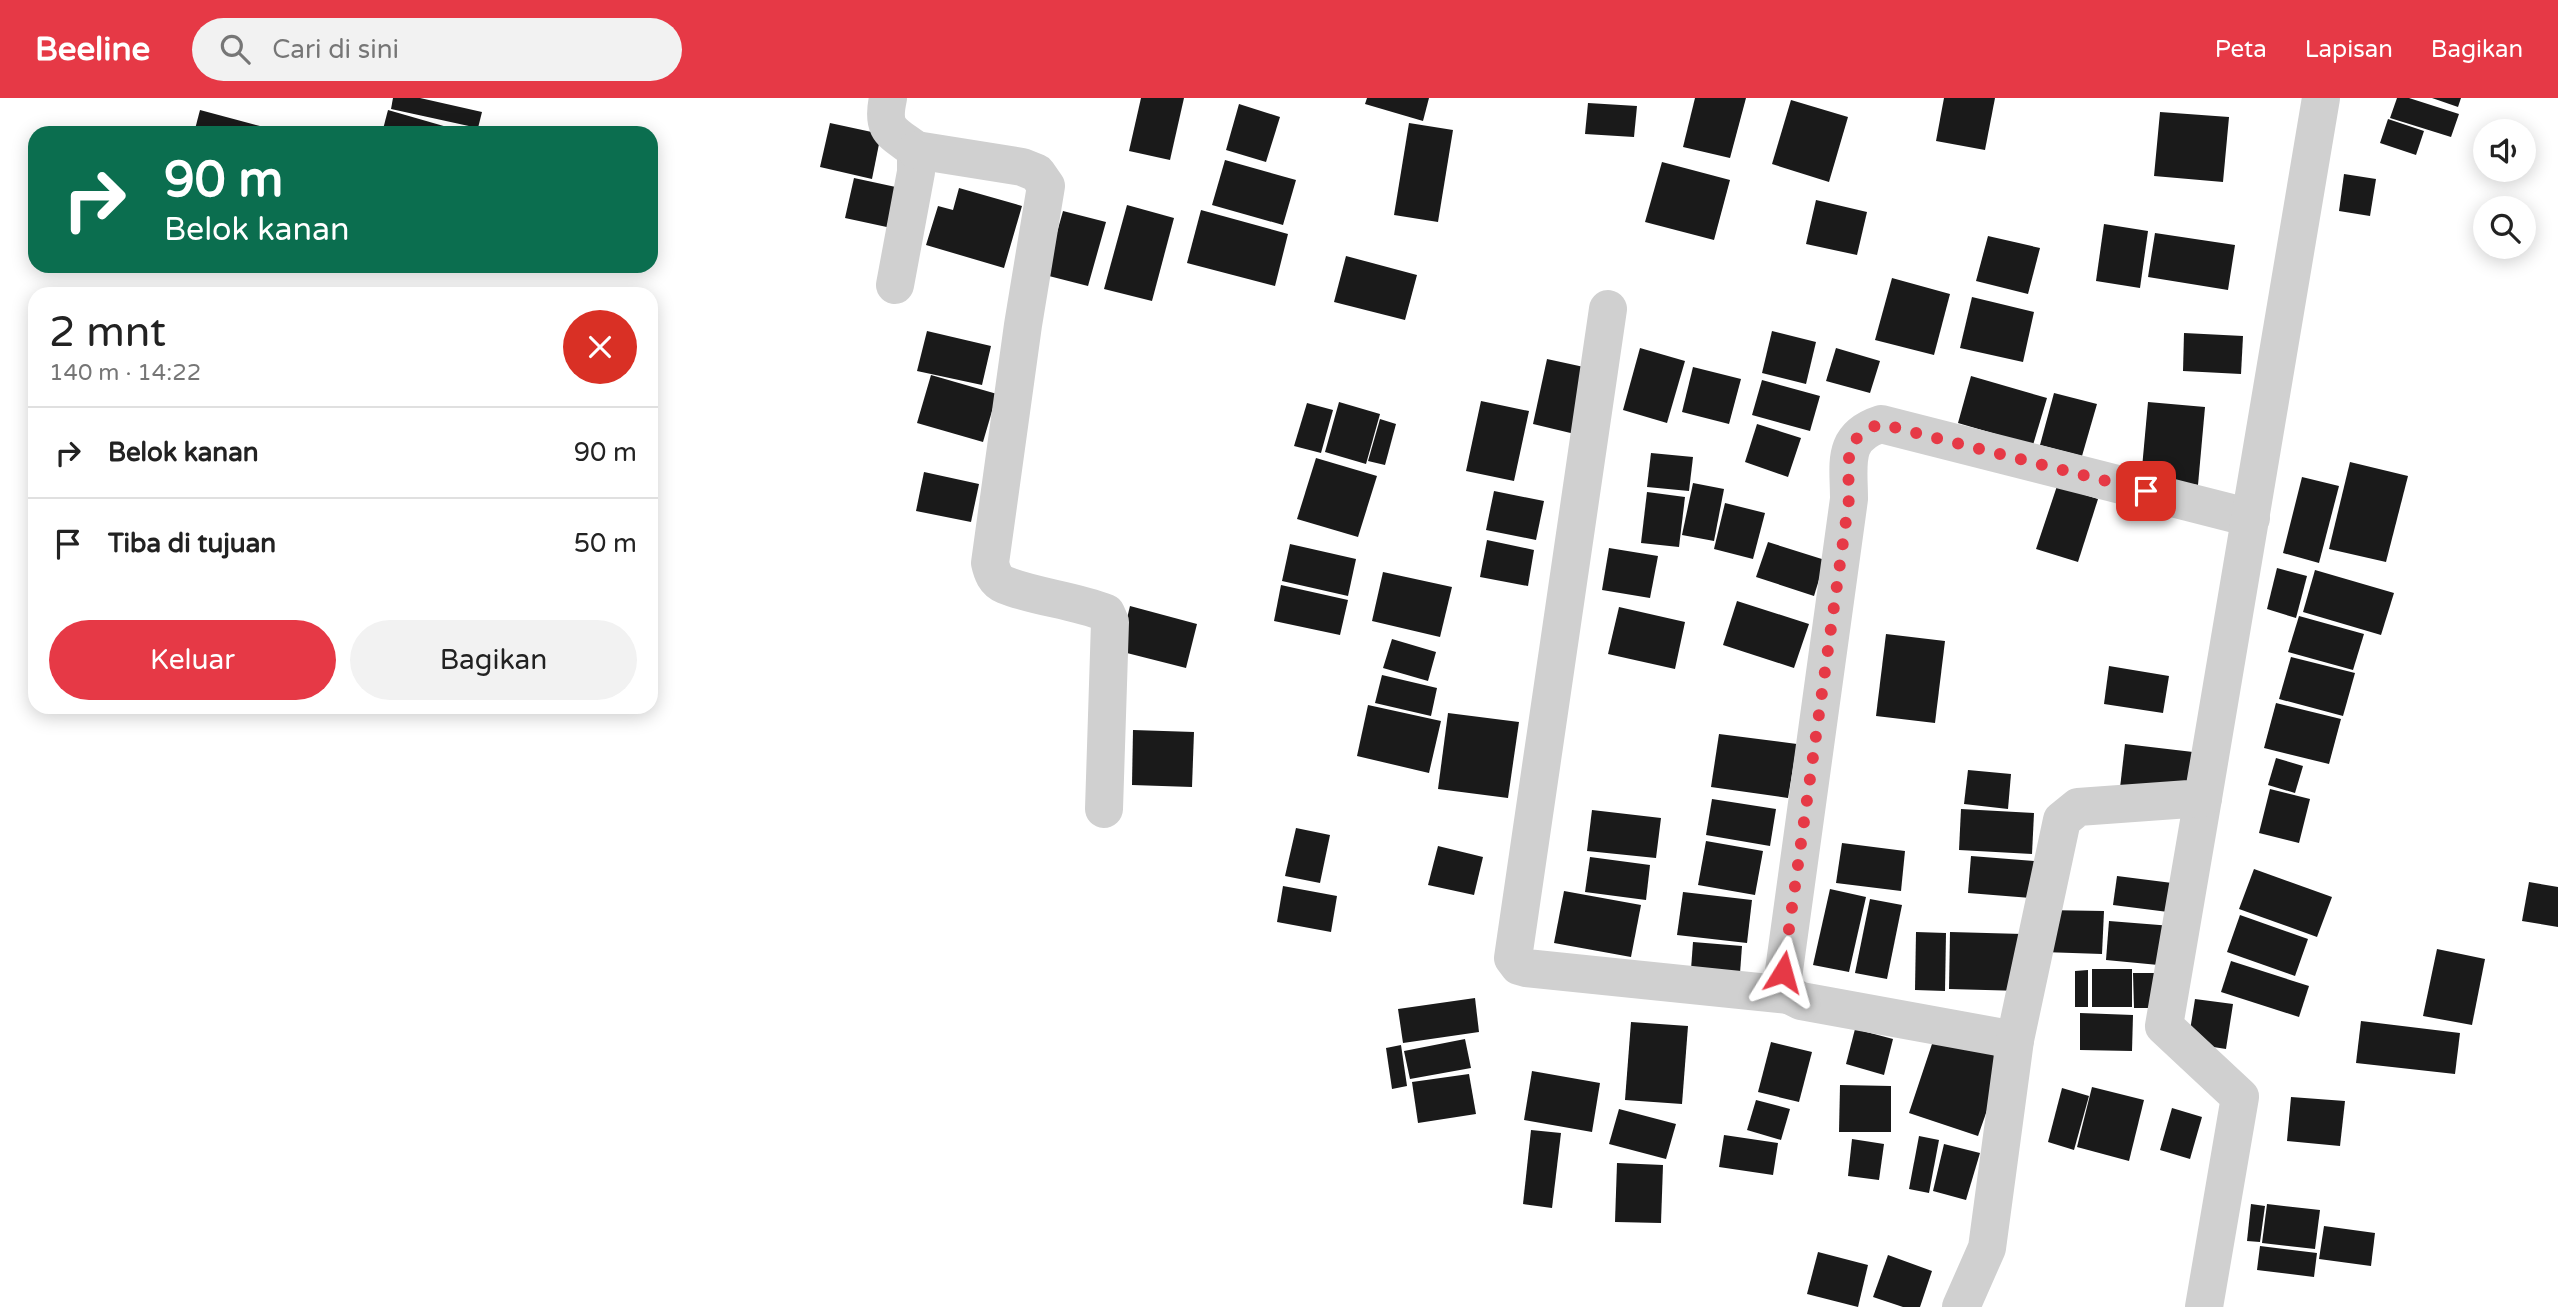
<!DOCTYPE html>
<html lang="id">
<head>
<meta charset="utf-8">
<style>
  body { margin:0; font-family:"Varela Round",sans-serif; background:#f2f2f2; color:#222; height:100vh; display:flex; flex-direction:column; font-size:26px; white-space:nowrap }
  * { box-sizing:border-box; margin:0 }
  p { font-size:23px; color:#767676 }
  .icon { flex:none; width:38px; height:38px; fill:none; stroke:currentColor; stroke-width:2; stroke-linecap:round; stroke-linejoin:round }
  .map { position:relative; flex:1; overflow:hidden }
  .drawer { position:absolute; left:28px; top:189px; width:630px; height:427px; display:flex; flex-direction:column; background:#fff; border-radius:21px; box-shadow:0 4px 18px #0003 }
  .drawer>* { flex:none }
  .banner { position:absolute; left:28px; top:28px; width:630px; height:147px; border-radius:21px; box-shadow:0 4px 18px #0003; background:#0b6e4f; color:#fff; overflow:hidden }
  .tools { position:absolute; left:2473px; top:21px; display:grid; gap:14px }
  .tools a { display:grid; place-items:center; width:63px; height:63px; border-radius:50%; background:#fff; box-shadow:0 4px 18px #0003; font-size:35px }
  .pin { position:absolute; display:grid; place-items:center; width:60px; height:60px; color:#fff; margin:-30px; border-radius:14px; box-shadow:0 4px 10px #0006 }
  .me { position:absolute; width:77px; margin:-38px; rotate:8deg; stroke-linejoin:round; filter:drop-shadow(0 0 5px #0008) }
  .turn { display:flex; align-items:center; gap:24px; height:147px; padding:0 21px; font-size:32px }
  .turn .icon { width:91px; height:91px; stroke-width:2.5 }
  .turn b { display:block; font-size:49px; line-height:60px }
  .round { display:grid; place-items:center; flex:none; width:74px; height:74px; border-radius:37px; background:#f2f2f2 }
  .summary { display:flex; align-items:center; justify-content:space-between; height:119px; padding:0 21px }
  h1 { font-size:42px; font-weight:600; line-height:52px }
  .action { display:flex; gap:14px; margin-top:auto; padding:14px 21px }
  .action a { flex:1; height:80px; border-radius:42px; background:#e63946; color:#fff; font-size:28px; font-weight:600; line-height:80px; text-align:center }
  .action a+a { background:#f2f2f2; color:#222 }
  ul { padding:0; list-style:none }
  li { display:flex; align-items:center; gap:21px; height:91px; padding:0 21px; border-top:2px solid #e0e0e0 }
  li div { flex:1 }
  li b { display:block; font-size:26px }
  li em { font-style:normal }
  header { display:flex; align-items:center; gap:42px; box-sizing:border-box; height:98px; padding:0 35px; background:#e63946; color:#fff }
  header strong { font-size:33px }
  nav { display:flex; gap:38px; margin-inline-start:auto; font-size:24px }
  .search { width:490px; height:63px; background:#f2f2f2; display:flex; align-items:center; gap:18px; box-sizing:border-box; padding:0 24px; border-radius:38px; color:#767676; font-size:26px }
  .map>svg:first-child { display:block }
  .building { fill:#1a1a1a }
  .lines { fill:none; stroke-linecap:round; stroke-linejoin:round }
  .minor { stroke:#d0d0d0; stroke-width:38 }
  .route { stroke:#e63946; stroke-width:12; stroke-dasharray:0 21.6 }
</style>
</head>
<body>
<header>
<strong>Beeline</strong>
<div class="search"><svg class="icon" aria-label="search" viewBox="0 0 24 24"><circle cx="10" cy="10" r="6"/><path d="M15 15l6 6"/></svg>Cari di sini</div>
<nav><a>Peta</a><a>Lapisan</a><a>Bagikan</a></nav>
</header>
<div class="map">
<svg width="2558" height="1209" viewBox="0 0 2558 1209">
  <rect width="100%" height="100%" fill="#fff"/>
  <g class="building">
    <polygon points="393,0 420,0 482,14 478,30 391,11"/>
    <polygon points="1141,0 1184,0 1170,62 1129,53"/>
    <polygon points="1367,0 1429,0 1423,23 1365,6"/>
    <polygon points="1695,0 1746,0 1730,60 1683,49"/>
    <polygon points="1944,0 1995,0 1985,52 1936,43"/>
    <polygon points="2397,0 2409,0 2459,16 2451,39 2390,20"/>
    <polygon points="2432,0 2461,0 2458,9"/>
    <polygon points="1791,2 1848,19 1829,84 1772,66"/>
    <polygon points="1588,5 1637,8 1634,39 1585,36"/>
    <polygon points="1239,6 1280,19 1266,64 1226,52"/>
    <polygon points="200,12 260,28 258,35 194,35"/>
    <polygon points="388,12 461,33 461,35 382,35"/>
    <polygon points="2160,14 2229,19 2223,84 2154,78"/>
    <polygon points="2388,21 2424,33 2416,57 2380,45"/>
    <polygon points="830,25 881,36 872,81 820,69"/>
    <polygon points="1409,25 1453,32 1438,124 1394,117"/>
    <polygon points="1225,62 1296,82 1283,127 1212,107"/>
    <polygon points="1662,64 1730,82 1714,142 1645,124"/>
    <polygon points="2344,76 2376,81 2370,118 2339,113"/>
    <polygon points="854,80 905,91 896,131 845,120"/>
    <polygon points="959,90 1022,108 1004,170 926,147 938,108 953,112"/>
    <polygon points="1816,102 1867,114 1857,157 1806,146"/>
    <polygon points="1127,107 1174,120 1152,203 1104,191"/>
    <polygon points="1201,112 1288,136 1275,188 1187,165"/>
    <polygon points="1063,113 1106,124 1088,188 1045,177"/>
    <polygon points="2104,126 2148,133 2140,190 2096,183"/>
    <polygon points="2155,135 2235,147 2228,192 2148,179"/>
    <polygon points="1988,138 2040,150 2028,196 1976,183"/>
    <polygon points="1346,158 1417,177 1405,222 1334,204"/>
    <polygon points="1892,180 1950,196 1934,257 1875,242"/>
    <polygon points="1972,199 2034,214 2023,264 1960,250"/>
    <polygon points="927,233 991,248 982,287 917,273"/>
    <polygon points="1772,233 1816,244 1806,286 1762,275"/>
    <polygon points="2184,235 2243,238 2241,276 2183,273"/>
    <polygon points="1640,250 1685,263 1667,325 1623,312"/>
    <polygon points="1836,250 1880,263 1870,295 1826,283"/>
    <polygon points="1547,261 1593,271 1579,337 1533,326"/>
    <polygon points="1693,269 1741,281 1729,326 1682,314"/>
    <polygon points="931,277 997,296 983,344 917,325"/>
    <polygon points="1971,278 2047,300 2033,347 1958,325"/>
    <polygon points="1762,282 1820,298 1810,333 1752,317"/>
    <polygon points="2054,295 2097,306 2082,358 2040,347"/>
    <polygon points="1481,303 1529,313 1514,383 1466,373"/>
    <polygon points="1339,304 1380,316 1366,366 1325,354"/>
    <polygon points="2148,304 2205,309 2198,387 2141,381"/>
    <polygon points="1307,305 1333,312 1321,355 1294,348"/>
    <polygon points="1380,321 1396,326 1385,367 1368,363"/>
    <polygon points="1757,326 1801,340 1788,379 1745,364"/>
    <polygon points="1651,355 1693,359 1689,393 1647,389"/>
    <polygon points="1316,360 1377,378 1358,439 1297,421"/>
    <polygon points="2350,364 2408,378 2386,464 2329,451"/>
    <polygon points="924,374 979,386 971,424 916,413"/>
    <polygon points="2302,379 2339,388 2319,465 2283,455"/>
    <polygon points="1693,385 1724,391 1714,443 1682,437"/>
    <polygon points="2057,388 2098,401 2078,464 2036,451"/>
    <polygon points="1494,393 1544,403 1536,442 1486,432"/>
    <polygon points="1647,394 1685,399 1679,449 1641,445"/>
    <polygon points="1725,405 1765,415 1753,461 1714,451"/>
    <polygon points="1487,442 1534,452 1528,488 1480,479"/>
    <polygon points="1768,444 1825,462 1814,498 1756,479"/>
    <polygon points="1290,446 1356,461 1348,498 1282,483"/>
    <polygon points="1609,450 1658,458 1650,500 1602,492"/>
    <polygon points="2277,470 2307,478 2296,520 2267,511"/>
    <polygon points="2315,472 2394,495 2381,537 2303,514"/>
    <polygon points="1383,474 1452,489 1440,539 1372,523"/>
    <polygon points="1281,487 1348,502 1340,537 1274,523"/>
    <polygon points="1737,503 1809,526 1794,570 1723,547"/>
    <polygon points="1130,508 1197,526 1186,570 1119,553"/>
    <polygon points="1619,509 1685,524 1675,571 1608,556"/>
    <polygon points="2299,518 2364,536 2353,572 2288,554"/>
    <polygon points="1886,536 1945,543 1935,625 1876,618"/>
    <polygon points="1392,541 1436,554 1428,583 1383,570"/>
    <polygon points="2291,559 2355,575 2343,618 2279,601"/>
    <polygon points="2109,568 2169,578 2163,615 2104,606"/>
    <polygon points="1382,577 1437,590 1431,618 1375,605"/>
    <polygon points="2276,605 2341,621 2329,666 2264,650"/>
    <polygon points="1368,607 1441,623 1429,675 1357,658"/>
    <polygon points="1448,615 1519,624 1508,700 1438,691"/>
    <polygon points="1133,632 1194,634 1192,689 1132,687"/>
    <polygon points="1719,636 1797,646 1788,700 1711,689"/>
    <polygon points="2125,646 2193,654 2188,698 2120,690"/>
    <polygon points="2276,660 2303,668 2295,695 2268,687"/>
    <polygon points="1968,672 2011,676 2008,711 1964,706"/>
    <polygon points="2270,691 2310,701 2299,745 2259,735"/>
    <polygon points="1712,701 1776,711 1770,748 1706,737"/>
    <polygon points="1961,711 2034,715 2032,756 1959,752"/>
    <polygon points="1592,712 1661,720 1656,760 1587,753"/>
    <polygon points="1296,730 1330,737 1320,785 1285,778"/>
    <polygon points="1706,743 1763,753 1755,797 1698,787"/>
    <polygon points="1842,745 1905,753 1901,793 1836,785"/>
    <polygon points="1438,748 1483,759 1474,797 1428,787"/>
    <polygon points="1971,758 2034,763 2031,800 1968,795"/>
    <polygon points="1590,759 1650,767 1646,802 1585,794"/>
    <polygon points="2254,771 2332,799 2317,839 2239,811"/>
    <polygon points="2117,778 2180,786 2176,815 2113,807"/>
    <polygon points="2529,784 2558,789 2558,829 2522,823"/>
    <polygon points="1283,788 1337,798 1331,834 1277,824"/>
    <polygon points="1830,791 1866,799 1849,874 1813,867"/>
    <polygon points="1564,793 1641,807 1631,859 1554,845"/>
    <polygon points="1683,794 1752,802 1747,845 1677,837"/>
    <polygon points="1870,801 1902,807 1887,881 1855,875"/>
    <polygon points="2043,812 2104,813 2102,856 2043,854"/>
    <polygon points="2240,817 2308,841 2295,878 2227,854"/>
    <polygon points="2109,823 2172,828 2169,868 2106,862"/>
    <polygon points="1916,834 1946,835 1945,893 1915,892"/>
    <polygon points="1950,834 2023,836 2022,893 1949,891"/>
    <polygon points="1693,844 1742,848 1739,889 1690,885"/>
    <polygon points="2437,851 2485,861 2472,927 2423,918"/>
    <polygon points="2231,863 2309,888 2299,919 2221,894"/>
    <rect x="2092" y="871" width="40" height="38"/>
    <polygon points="2088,872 2088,909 2075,909 2075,873"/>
    <polygon points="2133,875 2154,875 2154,910 2134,910"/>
    <polygon points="1475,900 1479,934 1403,945 1398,911"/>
    <polygon points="2195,901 2233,906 2226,951 2188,945"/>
    <polygon points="2080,915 2133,917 2132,953 2080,952"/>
    <polygon points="2361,923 2460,935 2455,976 2356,965"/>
    <polygon points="1631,924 1688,928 1682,1006 1625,1002"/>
    <polygon points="1855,931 1893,941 1884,977 1846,966"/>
    <polygon points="1935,937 2005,961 1978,1038 1909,1015"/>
    <polygon points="1465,941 1471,970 1410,981 1404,953"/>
    <polygon points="1771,944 1812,954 1799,1004 1758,994"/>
    <polygon points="1401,947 1407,988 1392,991 1386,950"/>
    <polygon points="1532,973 1600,985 1592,1034 1524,1022"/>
    <polygon points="1469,976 1476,1016 1418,1025 1412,984"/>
    <polygon points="1840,987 1891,988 1891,1034 1839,1034"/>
    <polygon points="2092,989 2144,1002 2129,1063 2077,1049"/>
    <polygon points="2062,990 2089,998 2074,1052 2048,1044"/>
    <polygon points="2291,999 2345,1003 2340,1048 2287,1043"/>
    <polygon points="1756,1002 1790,1011 1781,1042 1747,1032"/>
    <polygon points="2172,1010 2202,1019 2190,1061 2160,1052"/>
    <polygon points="1619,1011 1676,1026 1666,1061 1609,1046"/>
    <polygon points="1531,1032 1561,1035 1552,1110 1523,1106"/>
    <polygon points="1724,1037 1778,1045 1773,1077 1719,1069"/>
    <polygon points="1919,1038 1939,1042 1929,1095 1909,1091"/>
    <polygon points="1852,1041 1884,1046 1879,1082 1848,1078"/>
    <polygon points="1944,1046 1980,1055 1966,1102 1933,1093"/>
    <polygon points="1617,1065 1663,1067 1661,1125 1615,1124"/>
    <polygon points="2251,1106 2265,1108 2260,1144 2247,1143"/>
    <polygon points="2267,1106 2320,1112 2315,1151 2262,1145"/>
    <polygon points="2324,1128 2375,1135 2371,1168 2319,1161"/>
    <polygon points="2260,1148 2317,1155 2314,1179 2257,1172"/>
    <polygon points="1818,1154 1868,1167 1858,1209 1807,1196"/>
    <polygon points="1888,1157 1932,1173 1920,1209 1903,1209 1873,1199"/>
  </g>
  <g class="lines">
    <g class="minor">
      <path d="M888 0C881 33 892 34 916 52V74L895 187"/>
      <path d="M916 52 1022 69 1037 75 1046 88 1023 227 990 465C992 474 995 483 1005 487 1034 499 1073 502 1106 515L1110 524 1104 711"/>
      <polyline points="1608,211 1513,860 1519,868 1526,870 1789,897"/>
      <polyline points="2203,700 2164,928 2240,999 2204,1209"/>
      <path d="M2015 942 1801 903 1789 897 1782 887 1849 401C1849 365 1841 339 1881 326L2251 420"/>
      <polyline points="1961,1209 1987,1150 2015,942 2062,722 2078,709 2203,700 2321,0"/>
    </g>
  </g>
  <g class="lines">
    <path class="route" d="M1783 874 1849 401C1849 365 1841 338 1881 326L2146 393"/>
  </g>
</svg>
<div class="tools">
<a><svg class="icon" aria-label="sound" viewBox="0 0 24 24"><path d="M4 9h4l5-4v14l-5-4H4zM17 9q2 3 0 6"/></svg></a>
<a><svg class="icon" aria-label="search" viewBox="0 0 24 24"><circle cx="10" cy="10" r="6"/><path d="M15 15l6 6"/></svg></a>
</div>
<div class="pin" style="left:2146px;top:393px;background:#d93025"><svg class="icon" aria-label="arrive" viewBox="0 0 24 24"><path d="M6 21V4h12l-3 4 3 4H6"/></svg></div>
<svg class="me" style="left:1783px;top:874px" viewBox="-20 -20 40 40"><path d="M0-17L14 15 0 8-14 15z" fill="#e63946" stroke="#fff" stroke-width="4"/></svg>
<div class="banner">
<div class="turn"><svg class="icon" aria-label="right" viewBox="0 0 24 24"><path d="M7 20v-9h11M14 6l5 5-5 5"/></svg><div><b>90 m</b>Belok kanan</div></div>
</div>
<section class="drawer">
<div class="summary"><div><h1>2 mnt</h1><p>140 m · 14:22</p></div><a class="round" style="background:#d93025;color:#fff"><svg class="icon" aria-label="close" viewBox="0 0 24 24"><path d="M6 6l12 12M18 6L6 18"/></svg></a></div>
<ul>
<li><svg class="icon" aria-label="right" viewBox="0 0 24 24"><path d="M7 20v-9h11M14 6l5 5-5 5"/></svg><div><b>Belok kanan</b></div><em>90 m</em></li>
<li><svg class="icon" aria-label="arrive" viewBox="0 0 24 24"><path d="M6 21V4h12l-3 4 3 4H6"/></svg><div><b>Tiba di tujuan</b></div><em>50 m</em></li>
</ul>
<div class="action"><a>Keluar</a><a>Bagikan</a></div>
</section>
</div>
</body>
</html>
